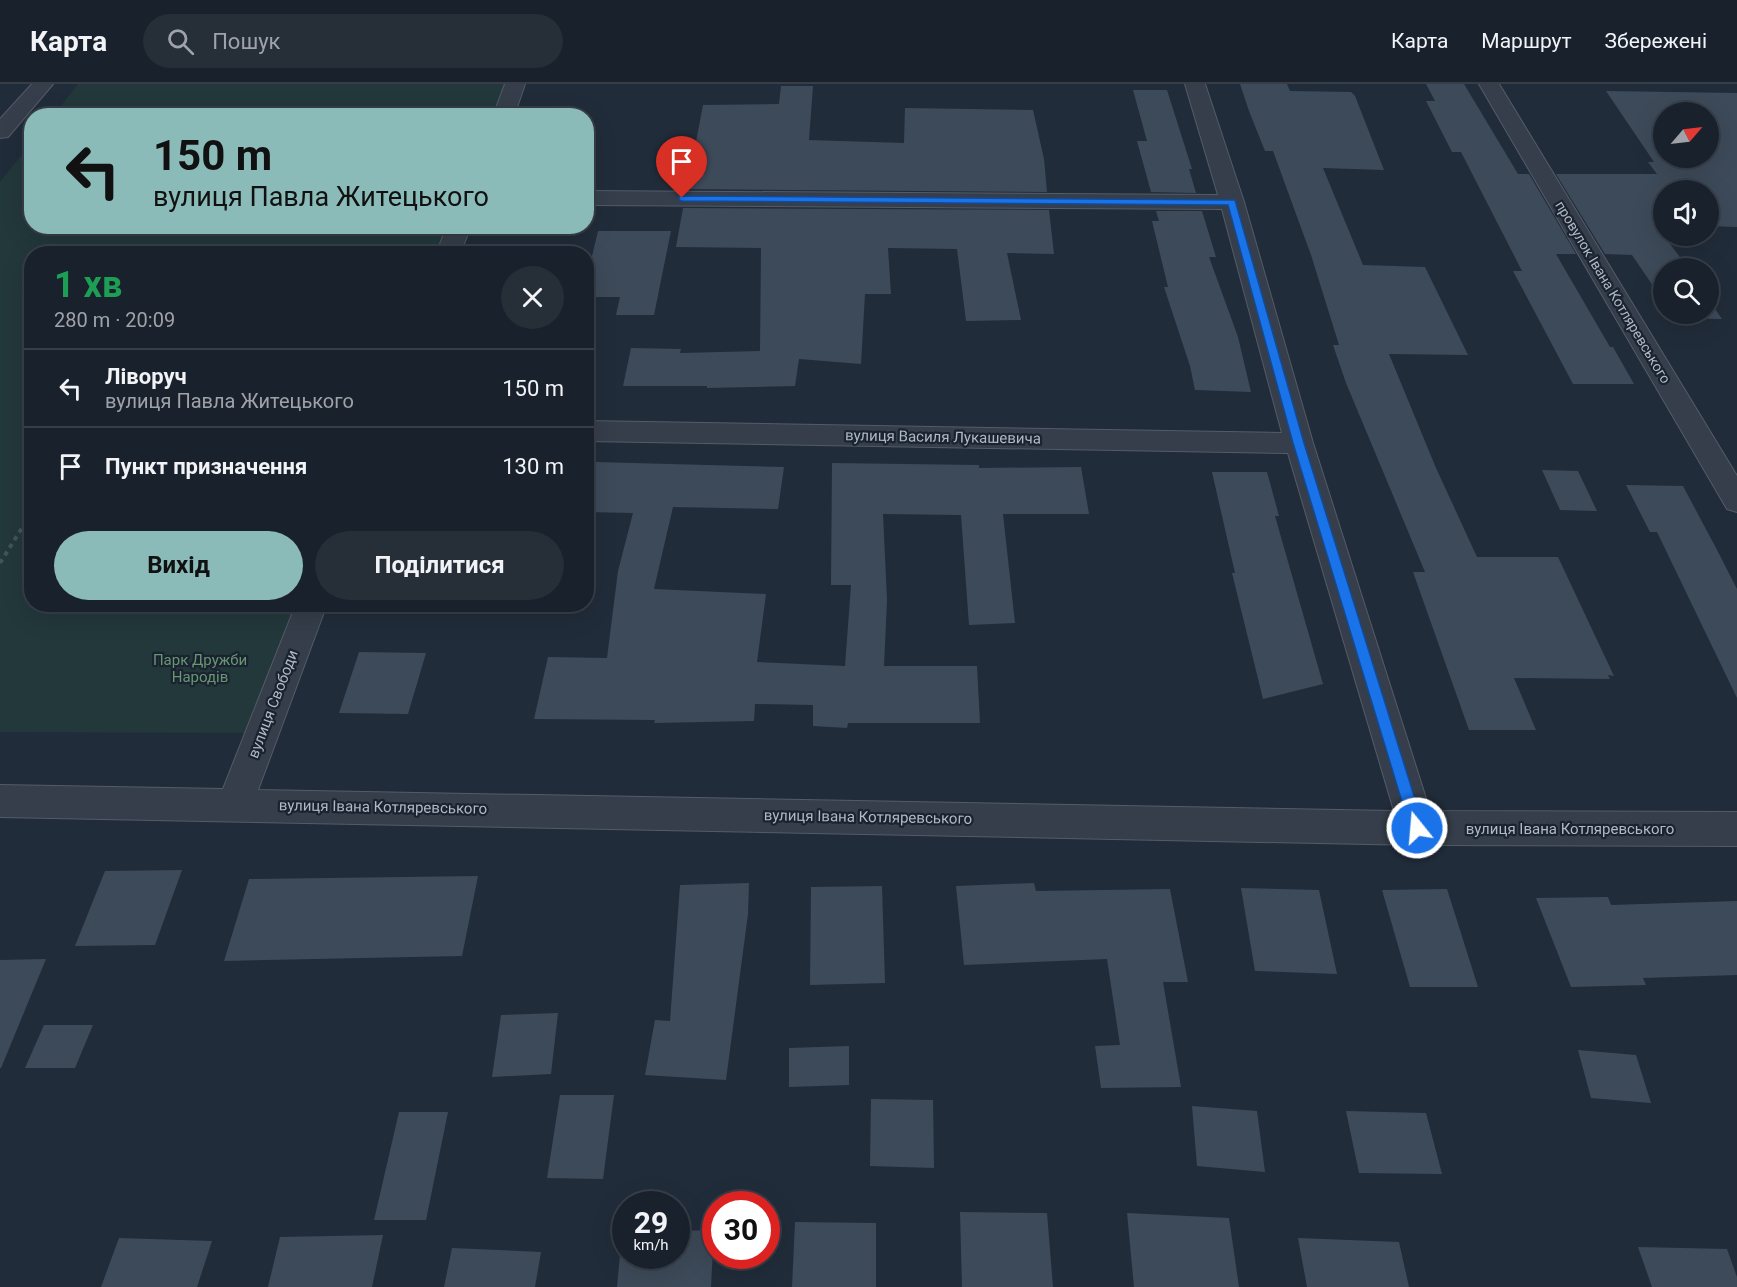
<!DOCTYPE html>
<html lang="uk">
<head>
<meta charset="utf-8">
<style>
  body { margin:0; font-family:Roboto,sans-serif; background:#262e38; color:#f1f3f6; height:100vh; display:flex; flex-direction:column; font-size:22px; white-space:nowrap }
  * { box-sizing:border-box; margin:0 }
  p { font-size:20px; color:#9fa3a9 }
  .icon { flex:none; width:33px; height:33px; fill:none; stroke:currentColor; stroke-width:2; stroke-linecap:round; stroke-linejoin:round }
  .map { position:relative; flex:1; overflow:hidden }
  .sheet { position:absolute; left:24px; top:162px; width:570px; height:366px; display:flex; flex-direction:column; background:#19212c; border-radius:24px; box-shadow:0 6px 24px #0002,0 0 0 2px #373e48 }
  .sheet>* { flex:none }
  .top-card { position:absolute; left:24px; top:24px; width:570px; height:126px; border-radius:24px; box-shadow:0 6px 24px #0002,0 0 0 2px #373e48; background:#8bbbb9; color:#111; overflow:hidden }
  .needle { width:39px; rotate:62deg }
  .fabs { position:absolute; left:1653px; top:18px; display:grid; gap:12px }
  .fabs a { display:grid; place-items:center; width:66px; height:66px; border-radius:50%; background:#19212c; box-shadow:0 6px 24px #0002,0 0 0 2px #373e48; font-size:30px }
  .speed { position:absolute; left:612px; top:1107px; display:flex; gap:12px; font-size:30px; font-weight:700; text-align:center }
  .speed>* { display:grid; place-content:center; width:78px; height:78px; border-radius:50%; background:#19212c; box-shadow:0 6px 24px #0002,0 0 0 2px #373e48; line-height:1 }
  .speed small { font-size:15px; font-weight:400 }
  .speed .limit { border:9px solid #d22; background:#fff; color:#111 }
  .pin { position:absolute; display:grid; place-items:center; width:51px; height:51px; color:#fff; margin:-62px -26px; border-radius:50% 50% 50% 0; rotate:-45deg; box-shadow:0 0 6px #0007 }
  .pin .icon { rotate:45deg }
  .me { position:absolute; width:66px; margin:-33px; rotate:343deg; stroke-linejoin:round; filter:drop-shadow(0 0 4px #0008) }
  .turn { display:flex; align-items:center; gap:21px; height:126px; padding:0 30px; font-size:27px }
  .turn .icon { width:78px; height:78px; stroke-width:2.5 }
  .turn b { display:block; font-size:42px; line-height:51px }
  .round { display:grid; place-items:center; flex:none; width:63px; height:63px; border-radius:32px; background:#262e38 }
  .summary { display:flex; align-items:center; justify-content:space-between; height:102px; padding:0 30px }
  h1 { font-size:36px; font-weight:700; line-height:45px; color:#1e9e55 }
  .button { display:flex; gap:12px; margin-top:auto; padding:12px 30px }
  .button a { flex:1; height:69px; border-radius:36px; background:#8bbbb9; color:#111; font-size:24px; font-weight:700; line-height:69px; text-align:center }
  .button a+a { background:#262e38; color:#f1f3f6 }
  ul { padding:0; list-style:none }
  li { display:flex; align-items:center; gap:18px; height:78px; padding:0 30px; border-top:2px solid #373e48 }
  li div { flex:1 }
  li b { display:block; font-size:22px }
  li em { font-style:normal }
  header { display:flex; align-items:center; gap:36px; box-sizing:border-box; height:84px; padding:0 30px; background:#19212c; border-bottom:2px solid #373e48 }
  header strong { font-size:28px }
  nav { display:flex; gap:33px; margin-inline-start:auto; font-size:21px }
  .search { width:420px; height:54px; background:#262e38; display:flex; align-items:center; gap:15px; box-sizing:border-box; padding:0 21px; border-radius:33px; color:#9fa3a9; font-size:22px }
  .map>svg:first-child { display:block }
  .green { fill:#23383b }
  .building { fill:#3d4a59; fill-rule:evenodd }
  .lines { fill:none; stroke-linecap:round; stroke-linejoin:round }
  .minor-casing { stroke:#535c68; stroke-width:2 }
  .path { stroke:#415558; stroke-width:4; stroke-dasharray:4.5 4.5; stroke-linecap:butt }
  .minor { fill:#353e4a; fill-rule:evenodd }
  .route { fill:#1a73e8; stroke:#114b97; stroke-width:1.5 }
  .labels { text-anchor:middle; stroke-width:4.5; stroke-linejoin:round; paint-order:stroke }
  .far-street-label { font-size:14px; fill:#b0b9c6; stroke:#1a232f }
  .street-label { font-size:15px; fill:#b0b9c6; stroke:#1a232f }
  .park-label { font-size:15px; fill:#679772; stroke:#1a232f }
</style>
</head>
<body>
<header>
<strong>Карта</strong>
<div class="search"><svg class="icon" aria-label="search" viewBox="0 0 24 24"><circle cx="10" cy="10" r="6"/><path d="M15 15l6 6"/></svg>Пошук</div>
<nav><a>Карта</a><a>Маршрут</a><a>Збережені</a></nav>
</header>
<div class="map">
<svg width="1737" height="1203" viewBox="0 0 1737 1203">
  <rect width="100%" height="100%" fill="#212c3a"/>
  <g class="green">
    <polygon points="78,0 509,0 498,31 53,32"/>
    <polygon points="31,59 32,142 456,143 445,169 32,170 32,520 313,521 264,649 0,648 0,98"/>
  </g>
  <g class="building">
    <polygon points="1240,0 1287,0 1290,7 1351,8 1355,12 1384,86 1323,84 1363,181 1425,183 1468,271 1389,270 1436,384 1477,473 1558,473 1614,592 1608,591 1610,595 1514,594 1536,646 1469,646 1413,488 1425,488 1346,299 1333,261 1339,261 1311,171 1273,67 1265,67 1249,27"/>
    <polygon points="1426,0 1464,0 1518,90 1529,90 1576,170 1556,170 1610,263 1613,263 1634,300 1573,300 1513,187 1522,187 1461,68 1452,68 1426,17 1435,17"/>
    <polygon points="781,2 813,2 809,56 904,59 905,24 1033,26 1044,75 1047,108 687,105 703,21 779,20"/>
    <polygon points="1133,6 1167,6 1192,85 1189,85 1196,109 1151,108 1137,57 1147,57"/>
    <path d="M1606 7 1737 9V143L1708 142V106H1664V141L1655 140 1688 184H1664V218L1632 171 1605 170 1556 90H1657L1648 78H1654ZM1664 28H1708V74H1664Z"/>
    <polygon points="683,124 1049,126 1054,170 1007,169 1021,236 966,237 957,165 888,164 891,210 865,210 861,280 799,275 795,302 707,304 707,302 623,302 631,264 681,265 680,269 760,267 761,164 676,163"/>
    <polygon points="1156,127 1202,127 1216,173 1209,173 1238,253 1251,308 1195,306 1190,282 1164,203 1168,203 1152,137 1159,137"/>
    <polygon points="598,147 671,147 654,231 616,231 620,213 586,213 586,197"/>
    <polygon points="1708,215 1722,235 1673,234 1671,230 1708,230"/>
    <polygon points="595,378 784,383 778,425 673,423 654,505 766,510 757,578 845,582 851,501 831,501 832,379 979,381 979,384 1081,383 1089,430 1003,430 1015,539 969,541 961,431 883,430 887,516 884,582 977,582 980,639 848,639 847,644 813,642 813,621 755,620 754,637 654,639 655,636 534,635 548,573 607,574 618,487 633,429 586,428 586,415"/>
    <polygon points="1542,386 1578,387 1597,427 1560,426"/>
    <polygon points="1212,388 1267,388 1279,432 1275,432 1323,600 1263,615 1232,489 1235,489"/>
    <polygon points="1626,401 1683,402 1716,464 1737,505 1737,614 1657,448 1650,448"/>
    <polygon points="359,568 426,569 408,630 339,629"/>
    <polygon points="182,786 155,861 75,862 105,787"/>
    <polygon points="478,792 462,872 224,877 249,795"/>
    <polygon points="749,799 748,830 726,996 645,991 655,936 670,937 680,801"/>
    <polygon points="1034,799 1036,807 1170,805 1188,898 1163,898 1181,1003 1101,1004 1095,962 1120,961 1107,875 964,881 956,802"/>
    <polygon points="882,802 885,899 810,901 811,803"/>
    <polygon points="1241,804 1319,806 1337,890 1255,887"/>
    <polygon points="1447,805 1478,903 1410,903 1382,806"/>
    <polygon points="1608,813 1611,821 1737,817 1737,891 1643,894 1646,901 1571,903 1536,814"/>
    <polygon points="46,875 1,984 0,984 0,876"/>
    <polygon points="558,929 551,990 492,993 501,931"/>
    <polygon points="44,941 93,941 75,984 25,984"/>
    <polygon points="849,962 849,1001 789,1003 789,964"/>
    <polygon points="1578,966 1636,971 1651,1019 1591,1014"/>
    <polygon points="560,1011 614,1011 603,1095 547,1094"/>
    <polygon points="871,1015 933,1016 934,1084 870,1082"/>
    <polygon points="1192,1022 1257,1027 1265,1088 1197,1082"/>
    <polygon points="1346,1027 1426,1029 1442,1090 1359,1089"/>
    <polygon points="399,1028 448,1028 426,1136 374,1136"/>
    <polygon points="960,1128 1047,1129 1053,1203 962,1203"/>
    <polygon points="1127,1129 1229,1134 1239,1203 1134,1203"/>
    <polygon points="795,1138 876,1139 876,1203 792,1203"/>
    <polygon points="714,1146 711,1203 617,1203 622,1149 626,1148 626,1172 676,1172 676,1147"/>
    <polygon points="383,1151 372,1203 268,1203 280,1153"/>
    <polygon points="119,1154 212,1157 197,1203 101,1203"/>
    <polygon points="1298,1154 1399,1158 1409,1203 1307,1203"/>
    <polygon points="1638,1163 1727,1165 1737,1193 1737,1203 1652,1203"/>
    <polygon points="452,1164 541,1168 535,1203 444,1203"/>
  </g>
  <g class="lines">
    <g class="minor-casing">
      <g id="minor">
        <polygon points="32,0 53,0 8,53 0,54 0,35"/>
        <polygon points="505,0 525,0 514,32 493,32"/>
        <polygon points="1185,0 1205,0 1244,118 1313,359 1430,727 1737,728 1737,762 1417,761 0,733 0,701 223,705 296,520 327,520 258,706 1394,727 1288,369 586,357 586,337 1282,349 1222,125 586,121 586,107 1218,111"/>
        <polygon points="1479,0 1499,0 1737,392 1737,428 1727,425"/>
        <polygon points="447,142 471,142 460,170 436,170"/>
      </g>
    </g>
    <polyline class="path" points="0,479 32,428"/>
    <use href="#minor" class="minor"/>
  </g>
  <polygon class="route" points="679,112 1235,116 1304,359 1424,744 1422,749 1417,751 1412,749 1410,744 1293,359 1228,121 682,117 679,116"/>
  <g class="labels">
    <g class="far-street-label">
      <text transform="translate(1613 208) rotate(59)" y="5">провулок Івана Котляревського</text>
    </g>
    <g class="street-label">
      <text transform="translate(943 353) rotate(1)" y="5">вулиця Василя Лукашевича</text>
      <text transform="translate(273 620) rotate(-69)" y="5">вулиця Свободи</text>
      <text transform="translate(383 723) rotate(1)" y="5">вулиця Івана Котляревського</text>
      <text transform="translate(868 733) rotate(1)" y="5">вулиця Івана Котляревського</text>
      <text x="1570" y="750">вулиця Івана Котляревського</text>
    </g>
    <g class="park-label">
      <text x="200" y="581">Парк Дружби<tspan x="200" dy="17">Народів</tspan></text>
    </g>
  </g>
</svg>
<div class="fabs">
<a><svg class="needle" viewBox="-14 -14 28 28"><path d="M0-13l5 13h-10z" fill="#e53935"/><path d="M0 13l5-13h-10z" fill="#9fa3a9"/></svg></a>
<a><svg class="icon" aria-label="sound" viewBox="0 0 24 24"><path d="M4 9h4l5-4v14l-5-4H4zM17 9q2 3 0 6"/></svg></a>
<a><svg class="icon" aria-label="search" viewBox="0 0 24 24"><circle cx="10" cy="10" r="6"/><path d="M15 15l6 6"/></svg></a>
</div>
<div class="speed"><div>29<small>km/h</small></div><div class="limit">30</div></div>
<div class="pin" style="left:682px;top:114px;background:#d93025"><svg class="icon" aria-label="arrive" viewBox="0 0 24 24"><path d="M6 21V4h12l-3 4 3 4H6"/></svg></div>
<svg class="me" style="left:1417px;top:744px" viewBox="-20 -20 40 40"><circle r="17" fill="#1a73e8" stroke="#fff" stroke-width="3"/><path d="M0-11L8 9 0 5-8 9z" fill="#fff"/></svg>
<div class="top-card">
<div class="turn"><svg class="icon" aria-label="left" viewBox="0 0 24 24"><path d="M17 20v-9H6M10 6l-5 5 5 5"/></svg><div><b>150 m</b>вулиця Павла Житецького</div></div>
</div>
<section class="sheet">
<div class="summary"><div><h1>1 хв</h1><p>280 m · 20:09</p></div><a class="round"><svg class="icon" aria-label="close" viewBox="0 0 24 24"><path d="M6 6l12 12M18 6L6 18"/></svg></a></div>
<ul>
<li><svg class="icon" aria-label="left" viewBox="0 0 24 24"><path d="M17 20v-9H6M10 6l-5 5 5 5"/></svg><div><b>Ліворуч</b><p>вулиця Павла Житецького</p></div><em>150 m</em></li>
<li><svg class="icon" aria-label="arrive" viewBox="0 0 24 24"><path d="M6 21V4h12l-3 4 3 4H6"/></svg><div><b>Пункт призначення</b></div><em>130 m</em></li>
</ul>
<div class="button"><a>Вихід</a><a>Поділитися</a></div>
</section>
</div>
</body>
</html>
